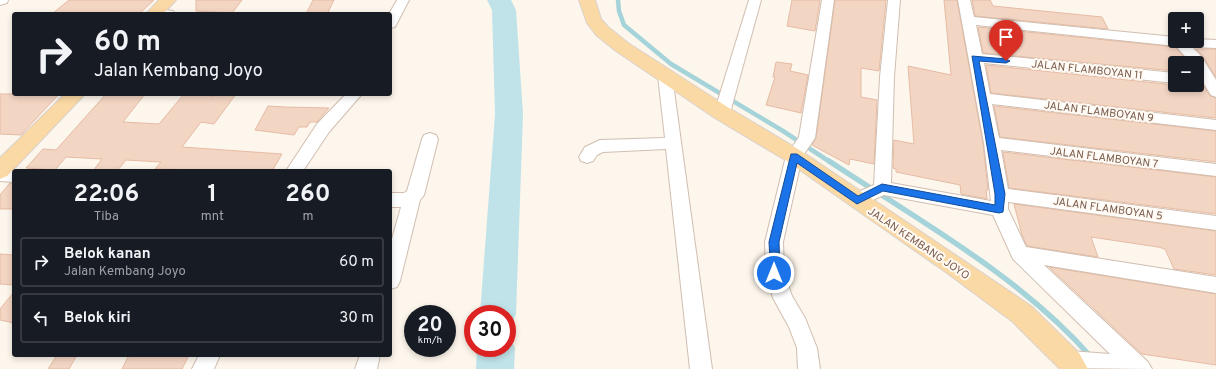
<!DOCTYPE html>
<html lang="id">
<head>
<meta charset="utf-8">
<style>
  body { margin:0; font-family:Overpass,sans-serif; background:#242831; color:#f1f3f6; height:100vh; display:flex; flex-direction:column; font-size:15px; white-space:nowrap }
  * { box-sizing:border-box; margin:0 }
  p { font-size:13px; color:#9ea1a6 }
  .icon { flex:none; width:22px; height:22px; fill:none; stroke:currentColor; stroke-width:2; stroke-linecap:round; stroke-linejoin:round }
  .map { position:relative; flex:1; overflow:hidden }
  .sheet { position:absolute; left:12px; top:169px; width:380px; height:188px; display:flex; flex-direction:column; background:#171b24; border-radius:4px; box-shadow:0 2px 6px #0003 }
  .sheet>* { flex:none }
  .banner { position:absolute; left:12px; top:12px; width:380px; height:84px; border-radius:4px; box-shadow:0 2px 6px #0003; background:#171b24; color:#f1f3f6; overflow:hidden }
  .tools { position:absolute; left:1168px; top:12px; display:grid; gap:8px }
  .tools a { display:grid; place-items:center; width:36px; height:36px; border-radius:4px; background:#171b24; box-shadow:0 2px 6px #0003; font-size:20px }
  .speed { position:absolute; left:404px; top:305px; display:flex; gap:8px; font-size:20px; font-weight:700; text-align:center }
  .speed>* { display:grid; place-content:center; width:52px; height:52px; border-radius:50%; background:#171b24; box-shadow:0 2px 6px #0003; line-height:1 }
  .speed small { font-size:10px; font-weight:400 }
  .speed .limit { border:6px solid #d22; background:#fff; color:#111 }
  .pin { position:absolute; display:grid; place-items:center; width:34px; height:34px; color:#fff; margin:-41px -17px; border-radius:50% 50% 50% 0; rotate:-45deg; box-shadow:0 0 4px #0007 }
  .pin .icon { rotate:45deg }
  .me { position:absolute; width:44px; margin:-22px; rotate:0deg; stroke-linejoin:round; filter:drop-shadow(0 0 3px #0008) }
  .turn { display:flex; align-items:center; gap:14px; height:84px; padding:0 16px; font-size:18px }
  .turn .icon { width:52px; height:52px; stroke-width:2.5 }
  .turn b { display:block; font-size:28px; line-height:34px }
  .eta { display:flex; justify-content:space-evenly; align-items:center; height:68px; text-align:center }
  .eta b { font-size:24px; font-weight:700; line-height:28px }
  ul { padding:0; list-style:none }
  li { display:flex; align-items:center; gap:12px; height:50px; margin:0 8px 6px; padding:0 8px; border:2px solid #363941; border-radius:4px }
  li div { flex:1 }
  li b { display:block; font-size:15px }
  li em { font-style:normal }
  .map>svg:first-child { display:block }
  .lines { fill:none; stroke-linecap:round; stroke-linejoin:round }
  .stream-far1 { stroke:#a5d3da; stroke-width:4.5 }
  .stream { stroke:#a5d3da; stroke-width:5.5 }
  .river { fill:#bfe3e8; fill-rule:evenodd }
  .building { fill:#f3d5c3; stroke:#e6bba3 }
  .minor-casing { stroke:#d1beb0; stroke-width:2 }
  .major-casing { stroke:#dad1cd; stroke-width:2 }
  .minor { fill:#fff; fill-rule:evenodd }
  .major { fill:#fbd9a5; fill-rule:evenodd }
  .route { fill:#1a73e8; stroke:#114b97 }
  .labels { text-anchor:middle; stroke-width:4; stroke-linejoin:round; paint-order:stroke }
  .street-label { font-size:11px; fill:#7a5c4d; stroke:#fffaf3 }
</style>
</head>
<body>
<div class="map">
<svg width="1216" height="369" viewBox="0 0 1216 369">
  <rect width="100%" height="100%" fill="#fdf6ec"/>
  <g class="lines">
    <polyline class="stream-far1" points="618,0 619,11 624,25 671,64 783,131 830,162"/>
    <path class="stream" d="M829 161C918 220 1020 276 1091 357"/>
    <g class="river">
      <polygon points="487,0 511,0 516,10 523,114 516,314 511,325 507,327 507,314 480,314 495,114 492,10"/>
      <polygon points="507,335 509,336 515,348 514,369 476,369 477,348 507,348"/>
    </g>
  </g>
  <g class="building">
    <polygon points="69,0 154,0 139,14 52,14"/>
    <polygon points="196,0 242,0 232,13 196,11"/>
    <polygon points="313,0 334,0 327,14 306,14"/>
    <polygon points="792,0 820,0 815,31 787,26"/>
    <polygon points="835,0 886,0 879,71 861,68 861,97 877,100 874,164 850,159 849,165 812,145 816,138"/>
    <polygon points="944,0 957,0 983,143 988,190 986,190 987,199 961,194 960,185 896,172 896,169 893,168 894,140 914,144 908,66 951,75"/>
    <polygon points="972,0 990,0 993,6 1102,17 1108,29 975,16"/>
    <polygon points="1169,15 1193,19 1175,19 1175,33"/>
    <polygon points="978,27 1175,47 1189,63 1175,63 1175,71 983,53"/>
    <polygon points="1196,49 1216,49 1216,77 1202,55"/>
    <polygon points="776,62 792,64 790,71 808,75 801,113 766,105 775,77 773,77"/>
    <polygon points="986,65 1175,85 1197,85 1197,76 1210,96 1216,98 1216,118 991,93"/>
    <polygon points="0,94 59,94 21,135 0,134"/>
    <polygon points="106,94 145,94 123,122 159,124 184,94 214,96 215,94 236,94 214,124 201,122 182,147 282,154 272,171 155,169 161,162 126,160 117,171 93,171 102,159 66,157 55,170 26,168 43,149 56,150"/>
    <polygon points="268,106 285,107 329,108 317,122 310,122 307,127 299,127 294,135 255,130"/>
    <polygon points="994,106 1216,131 1216,162 1000,137"/>
    <polygon points="1003,152 1216,177 1216,214 1009,188"/>
    <polygon points="10,183 14,183 14,209 0,209 0,195"/>
    <polygon points="1014,204 1216,231 1216,275 1174,269 1165,249 1158,247 1091,237 1098,257 1027,246 1022,235"/>
    <polygon points="0,254 14,255 14,285 0,284"/>
    <polygon points="1049,267 1216,294 1216,365 1142,354"/>
    <polygon points="14,292 14,323 0,320 0,309"/>
    <polygon points="57,355 77,355 69,369 48,369"/>
    <polygon points="129,355 189,355 182,369 122,369"/>
  </g>
  <g class="lines">
    <g class="minor-casing">
      <g id="minor">
        <polygon points="0,0 8,0 7,3 0,5"/>
        <polygon points="397,0 409,0 395,27 390,28 389,14"/>
        <polygon points="749,0 761,0 730,113 727,117 722,118 717,117 714,113"/>
        <polygon points="822,0 834,0 815,138 802,157 783,242 784,273 792,296 805,318 817,348 820,369 798,369 797,348 789,327 773,298 766,273 765,242 786,156 799,137"/>
        <polygon points="888,0 900,0 894,77 891,183 991,201 984,143 958,0 970,0 974,17 1175,37 1175,41 1197,41 1197,39 1216,40 1216,48 1192,47 1201,56 1216,80 1216,97 1211,95 1197,73 1197,63 1191,63 1176,46 976,25 982,54 1175,73 1175,83 984,63 990,94 1216,120 1216,130 992,104 999,138 1216,164 1216,176 1001,150 1008,189 1216,216 1216,230 1008,202 1008,209 1026,247 1216,277 1216,293 1044,265 1148,362 1152,369 1063,368 1060,361 1063,354 1070,351 1110,354 1013,259 993,215 884,195 857,207 851,205 848,200 851,195 874,185 880,77"/>
        <polygon points="155,9 173,11 175,14 149,14 150,10"/>
        <polygon points="665,71 670,73 672,76 712,369 690,369 666,149 603,152 597,155 593,161 587,163 581,161 579,157 585,147 600,140 665,138 658,76 660,73"/>
        <polygon points="346,94 362,94 329,132 303,171 286,171 317,124"/>
        <polygon points="430,133 436,135 438,139 424,195 420,200 400,281 397,287 390,289 390,246 401,207 390,207 390,193 404,193 407,191 422,139 424,135"/>
        <polygon points="0,169 18,171 14,171 14,182 0,181"/>
        <polygon points="199,355 220,355 214,369 192,369"/>
        <polygon points="360,355 380,355 377,369 355,369"/>
      </g>
    </g>
    <g class="major-casing">
      <g id="major">
        <polygon points="159,0 176,0 163,14 146,14"/>
        <polygon points="579,0 595,0 601,19 608,27 628,43 729,108 801,151 1031,306 1079,353 1088,369 1060,369 1013,322 947,273 787,161 715,118 616,51 596,35 587,23"/>
        <polygon points="65,94 85,94 7,176 0,179 0,158"/>
      </g>
    </g>
    <use href="#minor" class="minor"/>
    <use href="#major" class="major"/>
  </g>
  <polygon class="route" points="972,56 1006,59 1010,61 1006,63 979,61 1005,194 1003,212 999,213 883,191 857,204 797,163 779,242 780,273 778,276 771,276 769,242 791,154 797,154 858,196 882,184 995,205 995,194"/>
  <g class="labels">
    <g class="street-label">
      <text transform="translate(1087 69) rotate(6)" y="4">JALAN FLAMBOYAN 11</text>
      <text transform="translate(1099 111) rotate(7)" y="4">JALAN FLAMBOYAN 9</text>
      <text transform="translate(1104 157) rotate(7)" y="4">JALAN FLAMBOYAN 7</text>
      <text transform="translate(1108 208) rotate(8)" y="4">JALAN FLAMBOYAN 5</text>
      <text transform="translate(919 243) rotate(34)" y="4">JALAN KEMBANG JOYO</text>
    </g>
  </g>
</svg>
<div class="tools">
<a>+</a>
<a>−</a>
</div>
<div class="speed"><div>20<small>km/h</small></div><div class="limit">30</div></div>
<div class="pin" style="left:1006px;top:61px;background:#d93025"><svg class="icon" aria-label="arrive" viewBox="0 0 24 24"><path d="M6 21V4h12l-3 4 3 4H6"/></svg></div>
<svg class="me" style="left:774px;top:273px" viewBox="-20 -20 40 40"><circle r="17" fill="#1a73e8" stroke="#fff" stroke-width="3"/><path d="M0-11L8 9 0 5-8 9z" fill="#fff"/></svg>
<div class="banner">
<div class="turn"><svg class="icon" aria-label="right" viewBox="0 0 24 24"><path d="M7 20v-9h11M14 6l5 5-5 5"/></svg><div><b>60 m</b>Jalan Kembang Joyo</div></div>
</div>
<section class="sheet">
<div class="eta">
<div><b>22:06</b><p>Tiba</p></div>
<div><b>1</b><p>mnt</p></div>
<div><b>260</b><p>m</p></div>
</div>
<ul>
<li><svg class="icon" aria-label="right" viewBox="0 0 24 24"><path d="M7 20v-9h11M14 6l5 5-5 5"/></svg><div><b>Belok kanan</b><p>Jalan Kembang Joyo</p></div><em>60 m</em></li>
<li><svg class="icon" aria-label="left" viewBox="0 0 24 24"><path d="M17 20v-9H6M10 6l-5 5 5 5"/></svg><div><b>Belok kiri</b></div><em>30 m</em></li>
</ul>
</section>
</div>
</body>
</html>
